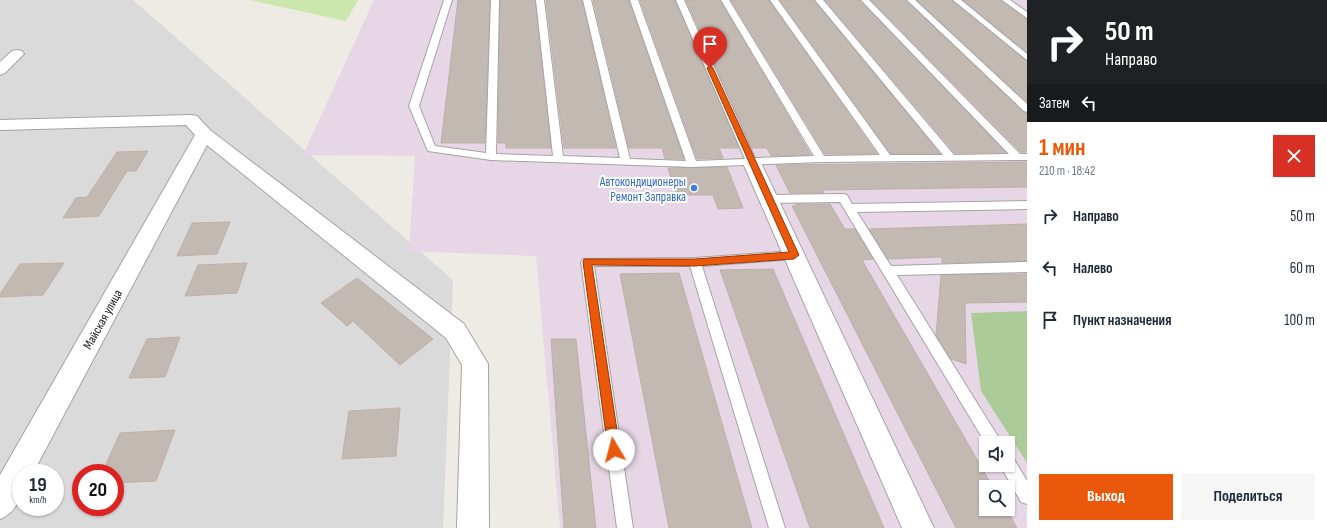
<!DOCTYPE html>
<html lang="ru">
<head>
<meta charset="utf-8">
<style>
  body { margin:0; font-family:"Sofia Sans Condensed",sans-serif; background:#f6f6f7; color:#1f2937; height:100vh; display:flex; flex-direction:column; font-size:15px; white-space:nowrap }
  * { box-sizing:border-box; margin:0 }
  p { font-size:13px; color:#747a83 }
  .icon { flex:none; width:22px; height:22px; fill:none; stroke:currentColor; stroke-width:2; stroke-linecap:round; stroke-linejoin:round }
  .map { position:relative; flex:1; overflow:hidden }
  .side { display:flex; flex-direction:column; background:#fff; width:300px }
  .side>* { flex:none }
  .guide { background:#202124; color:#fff; overflow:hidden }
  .controls { position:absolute; left:979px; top:436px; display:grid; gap:8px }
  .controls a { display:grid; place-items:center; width:36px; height:36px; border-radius:0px; background:#fff; box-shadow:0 1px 3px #0004; font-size:20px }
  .speed { position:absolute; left:12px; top:464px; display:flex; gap:8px; font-size:20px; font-weight:700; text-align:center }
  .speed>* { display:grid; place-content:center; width:52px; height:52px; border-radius:50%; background:#fff; box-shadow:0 1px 3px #0004; line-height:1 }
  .speed small { font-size:10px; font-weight:400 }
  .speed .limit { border:6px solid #d22; background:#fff; color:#111 }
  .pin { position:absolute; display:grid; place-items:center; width:34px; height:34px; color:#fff; margin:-41px -17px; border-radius:50% 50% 50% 0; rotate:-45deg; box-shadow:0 0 4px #0007 }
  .pin .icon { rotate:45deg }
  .me { position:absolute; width:44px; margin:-22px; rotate:352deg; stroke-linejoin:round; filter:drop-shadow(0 0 3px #0008) }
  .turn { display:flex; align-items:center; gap:14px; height:84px; padding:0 12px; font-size:18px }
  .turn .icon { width:52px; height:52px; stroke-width:2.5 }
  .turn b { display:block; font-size:28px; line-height:34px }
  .then { display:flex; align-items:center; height:38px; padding:0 12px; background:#0003; gap:8px; font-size:15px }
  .round { display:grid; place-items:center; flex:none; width:42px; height:42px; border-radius:0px; background:#f6f6f7 }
  .head { display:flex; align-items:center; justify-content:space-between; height:68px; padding:0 12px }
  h1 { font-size:24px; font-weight:700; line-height:30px; color:#ea580c }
  .cta { display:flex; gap:8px; margin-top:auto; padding:8px 12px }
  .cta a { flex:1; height:46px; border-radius:0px; background:#ea580c; color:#fff; font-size:16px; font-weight:700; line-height:46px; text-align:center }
  .cta a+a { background:#f6f6f7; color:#1f2937 }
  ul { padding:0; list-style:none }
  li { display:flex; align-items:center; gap:12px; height:52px; padding:0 12px }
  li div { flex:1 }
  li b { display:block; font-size:15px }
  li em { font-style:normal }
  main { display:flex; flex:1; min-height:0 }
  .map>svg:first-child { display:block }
  .residential { fill:#dbdada; fill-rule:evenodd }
  .industrial { fill:#e7d6e5; fill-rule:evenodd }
  .grass { fill:#cce7ab }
  .forest { fill:#abcc99 }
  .building { fill:#c3b9b3; stroke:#bfb0a6 }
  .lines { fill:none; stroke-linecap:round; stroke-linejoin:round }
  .lane-casing { stroke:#a4a4a4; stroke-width:2 }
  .street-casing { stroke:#a4a4a4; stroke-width:2 }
  .lane { fill:#fff; fill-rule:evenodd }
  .street { fill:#fff; fill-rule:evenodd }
  .route { fill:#ea580c; stroke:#983908 }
  .shop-dot { fill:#3f7fe0; stroke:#fff; stroke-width:1.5 }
  .labels { text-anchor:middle; stroke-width:4; stroke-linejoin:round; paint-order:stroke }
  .shop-label { font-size:13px; fill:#366cbe; stroke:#fff; text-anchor:end }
  .street-label { font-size:13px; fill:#1d1d1d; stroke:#fff }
</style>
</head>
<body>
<main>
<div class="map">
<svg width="1027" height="528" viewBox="0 0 1027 528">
  <rect width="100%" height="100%" fill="#eeeae4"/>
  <path class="residential" d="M0 0H133L453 280 443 528H0ZM21 473H55V507H21ZM81 473H115V507H81Z"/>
  <path class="industrial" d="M374 0H1027V311L971 313 981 391 1027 463V528H560L536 256 409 251 415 156 303 155ZM986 443H1008V465H986ZM986 487H1008V509H986Z"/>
  <polygon class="grass" points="250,0 358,0 346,21"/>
  <polygon class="forest" points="1027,311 1027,463 981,391 971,313"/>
  <g class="building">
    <polygon points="458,0 490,0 485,143 441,143"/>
    <polygon points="500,0 535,0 551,148 506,148 506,143 498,143"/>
    <polygon points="546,0 582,0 616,148 564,148"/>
    <polygon points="593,0 629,0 684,159 665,159 662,148 629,148"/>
    <polygon points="640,0 675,0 739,148 719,148 723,158 697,159"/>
    <polygon points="686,0 720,0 811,155 771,156 767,148 752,148"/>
    <polygon points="731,0 769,0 877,154 825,154"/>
    <polygon points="780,0 814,0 940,154 891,154"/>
    <polygon points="825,0 860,0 1006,153 955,153"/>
    <polygon points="871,0 906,0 1023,112 1027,113 1027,152 1021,152"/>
    <polygon points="917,0 952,0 1027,61 1027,102"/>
    <polygon points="963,0 1001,0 1027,19 1027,52"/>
    <polygon points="148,151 136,171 127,171 99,216 63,218 76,198 87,197 117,152"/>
    <polygon points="1027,162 1027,187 822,190 824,193 790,193 776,165"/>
    <polygon points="727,167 743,208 718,209 713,195 676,195 668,168"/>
    <polygon points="796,204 830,204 845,229 855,229 873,259 862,260 993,487 986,487 986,509 1006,509 1017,528 956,528 792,206 796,206"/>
    <polygon points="230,222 217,254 177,256 192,223"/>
    <polygon points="1027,224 1027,261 942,263 942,257 888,259 869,229"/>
    <polygon points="64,263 43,295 0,297 0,294 20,264"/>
    <polygon points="247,263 237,293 185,296 198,265"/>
    <polygon points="773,269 884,528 810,528 720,270"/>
    <polygon points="679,273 752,528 669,528 620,274"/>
    <polygon points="1027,274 1027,302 965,303 966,364 951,359 936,335 941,275"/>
    <polygon points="357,278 433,339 400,365 353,321 347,326 321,303"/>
    <polygon points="180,337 165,377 129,378 147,339"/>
    <polygon points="551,339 576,339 596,528 564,528"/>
    <polygon points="400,408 396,456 342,459 349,411"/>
    <polygon points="175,430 156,481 115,483 115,473 102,473 120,433"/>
  </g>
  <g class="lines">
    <g class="lane-casing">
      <g id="lane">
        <polygon points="444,0 452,0 419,106 435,146 486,153 491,0 499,0 496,154 553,156 536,0 544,0 563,156 620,158 583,0 591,0 630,159 686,161 630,0 638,0 696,161 745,159 676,0 684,0 755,158 814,156 721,0 729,0 824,156 880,155 770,0 778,0 890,155 943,155 815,0 823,0 954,155 1009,154 861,0 869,0 1020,154 1027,154 1027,160 821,162 692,167 491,160 428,151 409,106"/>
        <polygon points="907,0 915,0 1027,104 1027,112 1024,111"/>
        <polygon points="953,0 961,0 1027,54 1027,60"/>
        <polygon points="1002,0 1010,0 1027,12 1027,18"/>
        <polygon points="843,194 847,195 852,204 1027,201 1027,209 857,212 891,266 1027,262 1027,272 897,275 1002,443 986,444 840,202 769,203 764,199 769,195"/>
        <polygon points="794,251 798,252 800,255 798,258 794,259 702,266 785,528 769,528 690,266 594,266 633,528 617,528 581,262 583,259 695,258"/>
        <polygon points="1008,457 1014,459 1027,481 1027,504 1021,502 1000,465 1008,465"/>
      </g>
    </g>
    <g class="street-casing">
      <g id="street">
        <polygon points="17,50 22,51 24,54 5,73 0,75 0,62 12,51"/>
        <path d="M191 115 197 116 210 130 464 324 488 364 489 528H457L462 365 446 338 207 145 33 473H21C21 493 21 510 0 519V475L195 135 186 125 0 130V120Z"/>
        <polygon points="752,157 759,159 761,163 934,528 902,528 743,163 745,159"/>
      </g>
    </g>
    <use href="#lane" class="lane"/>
    <use href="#street" class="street"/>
  </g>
  <polygon class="route" points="710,66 713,68 799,255 794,259 695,266 592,265 620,450 618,454 614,455 610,454 608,450 583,262 584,259 695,259 789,252 707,68"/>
  <circle class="shop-dot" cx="694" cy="188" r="4"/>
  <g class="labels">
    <g class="shop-label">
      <text x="686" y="186">Автокондиционеры<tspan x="686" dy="15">Ремонт Заправка</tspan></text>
    </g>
    <g class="street-label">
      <text transform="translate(102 319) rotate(-61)" y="5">Майская улица</text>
    </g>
  </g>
</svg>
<div class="controls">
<a><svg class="icon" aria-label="sound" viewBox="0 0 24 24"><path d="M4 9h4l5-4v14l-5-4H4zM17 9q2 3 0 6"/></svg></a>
<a><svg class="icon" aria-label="search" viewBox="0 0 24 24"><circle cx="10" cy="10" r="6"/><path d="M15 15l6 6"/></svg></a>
</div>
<div class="speed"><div>19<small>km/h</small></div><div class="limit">20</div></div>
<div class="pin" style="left:710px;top:68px;background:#d93025"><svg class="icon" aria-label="arrive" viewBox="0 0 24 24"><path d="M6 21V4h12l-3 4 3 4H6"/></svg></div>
<svg class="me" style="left:614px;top:450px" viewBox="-20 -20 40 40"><circle r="19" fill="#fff"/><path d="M0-13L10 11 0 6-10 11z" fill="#ea580c"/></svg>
</div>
<section class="side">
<div class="guide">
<div class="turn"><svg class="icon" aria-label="right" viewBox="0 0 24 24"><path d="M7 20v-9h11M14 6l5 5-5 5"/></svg><div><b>50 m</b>Направо</div></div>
<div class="then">Затем<svg class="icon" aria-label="left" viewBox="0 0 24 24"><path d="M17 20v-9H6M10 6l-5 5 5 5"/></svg></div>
</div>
<div class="head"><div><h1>1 мин</h1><p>210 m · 18:42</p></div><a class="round" style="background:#d93025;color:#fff"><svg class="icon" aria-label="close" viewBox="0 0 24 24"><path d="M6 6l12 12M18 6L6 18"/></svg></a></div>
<ul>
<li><svg class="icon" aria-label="right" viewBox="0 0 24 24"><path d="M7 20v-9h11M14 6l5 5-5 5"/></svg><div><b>Направо</b></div><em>50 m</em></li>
<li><svg class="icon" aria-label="left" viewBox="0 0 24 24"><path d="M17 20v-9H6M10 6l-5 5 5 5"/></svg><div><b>Налево</b></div><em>60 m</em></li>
<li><svg class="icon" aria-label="arrive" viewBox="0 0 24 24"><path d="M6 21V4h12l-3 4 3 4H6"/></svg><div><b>Пункт назначения</b></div><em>100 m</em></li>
</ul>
<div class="cta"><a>Выход</a><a>Поделиться</a></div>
</section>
</main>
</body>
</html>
